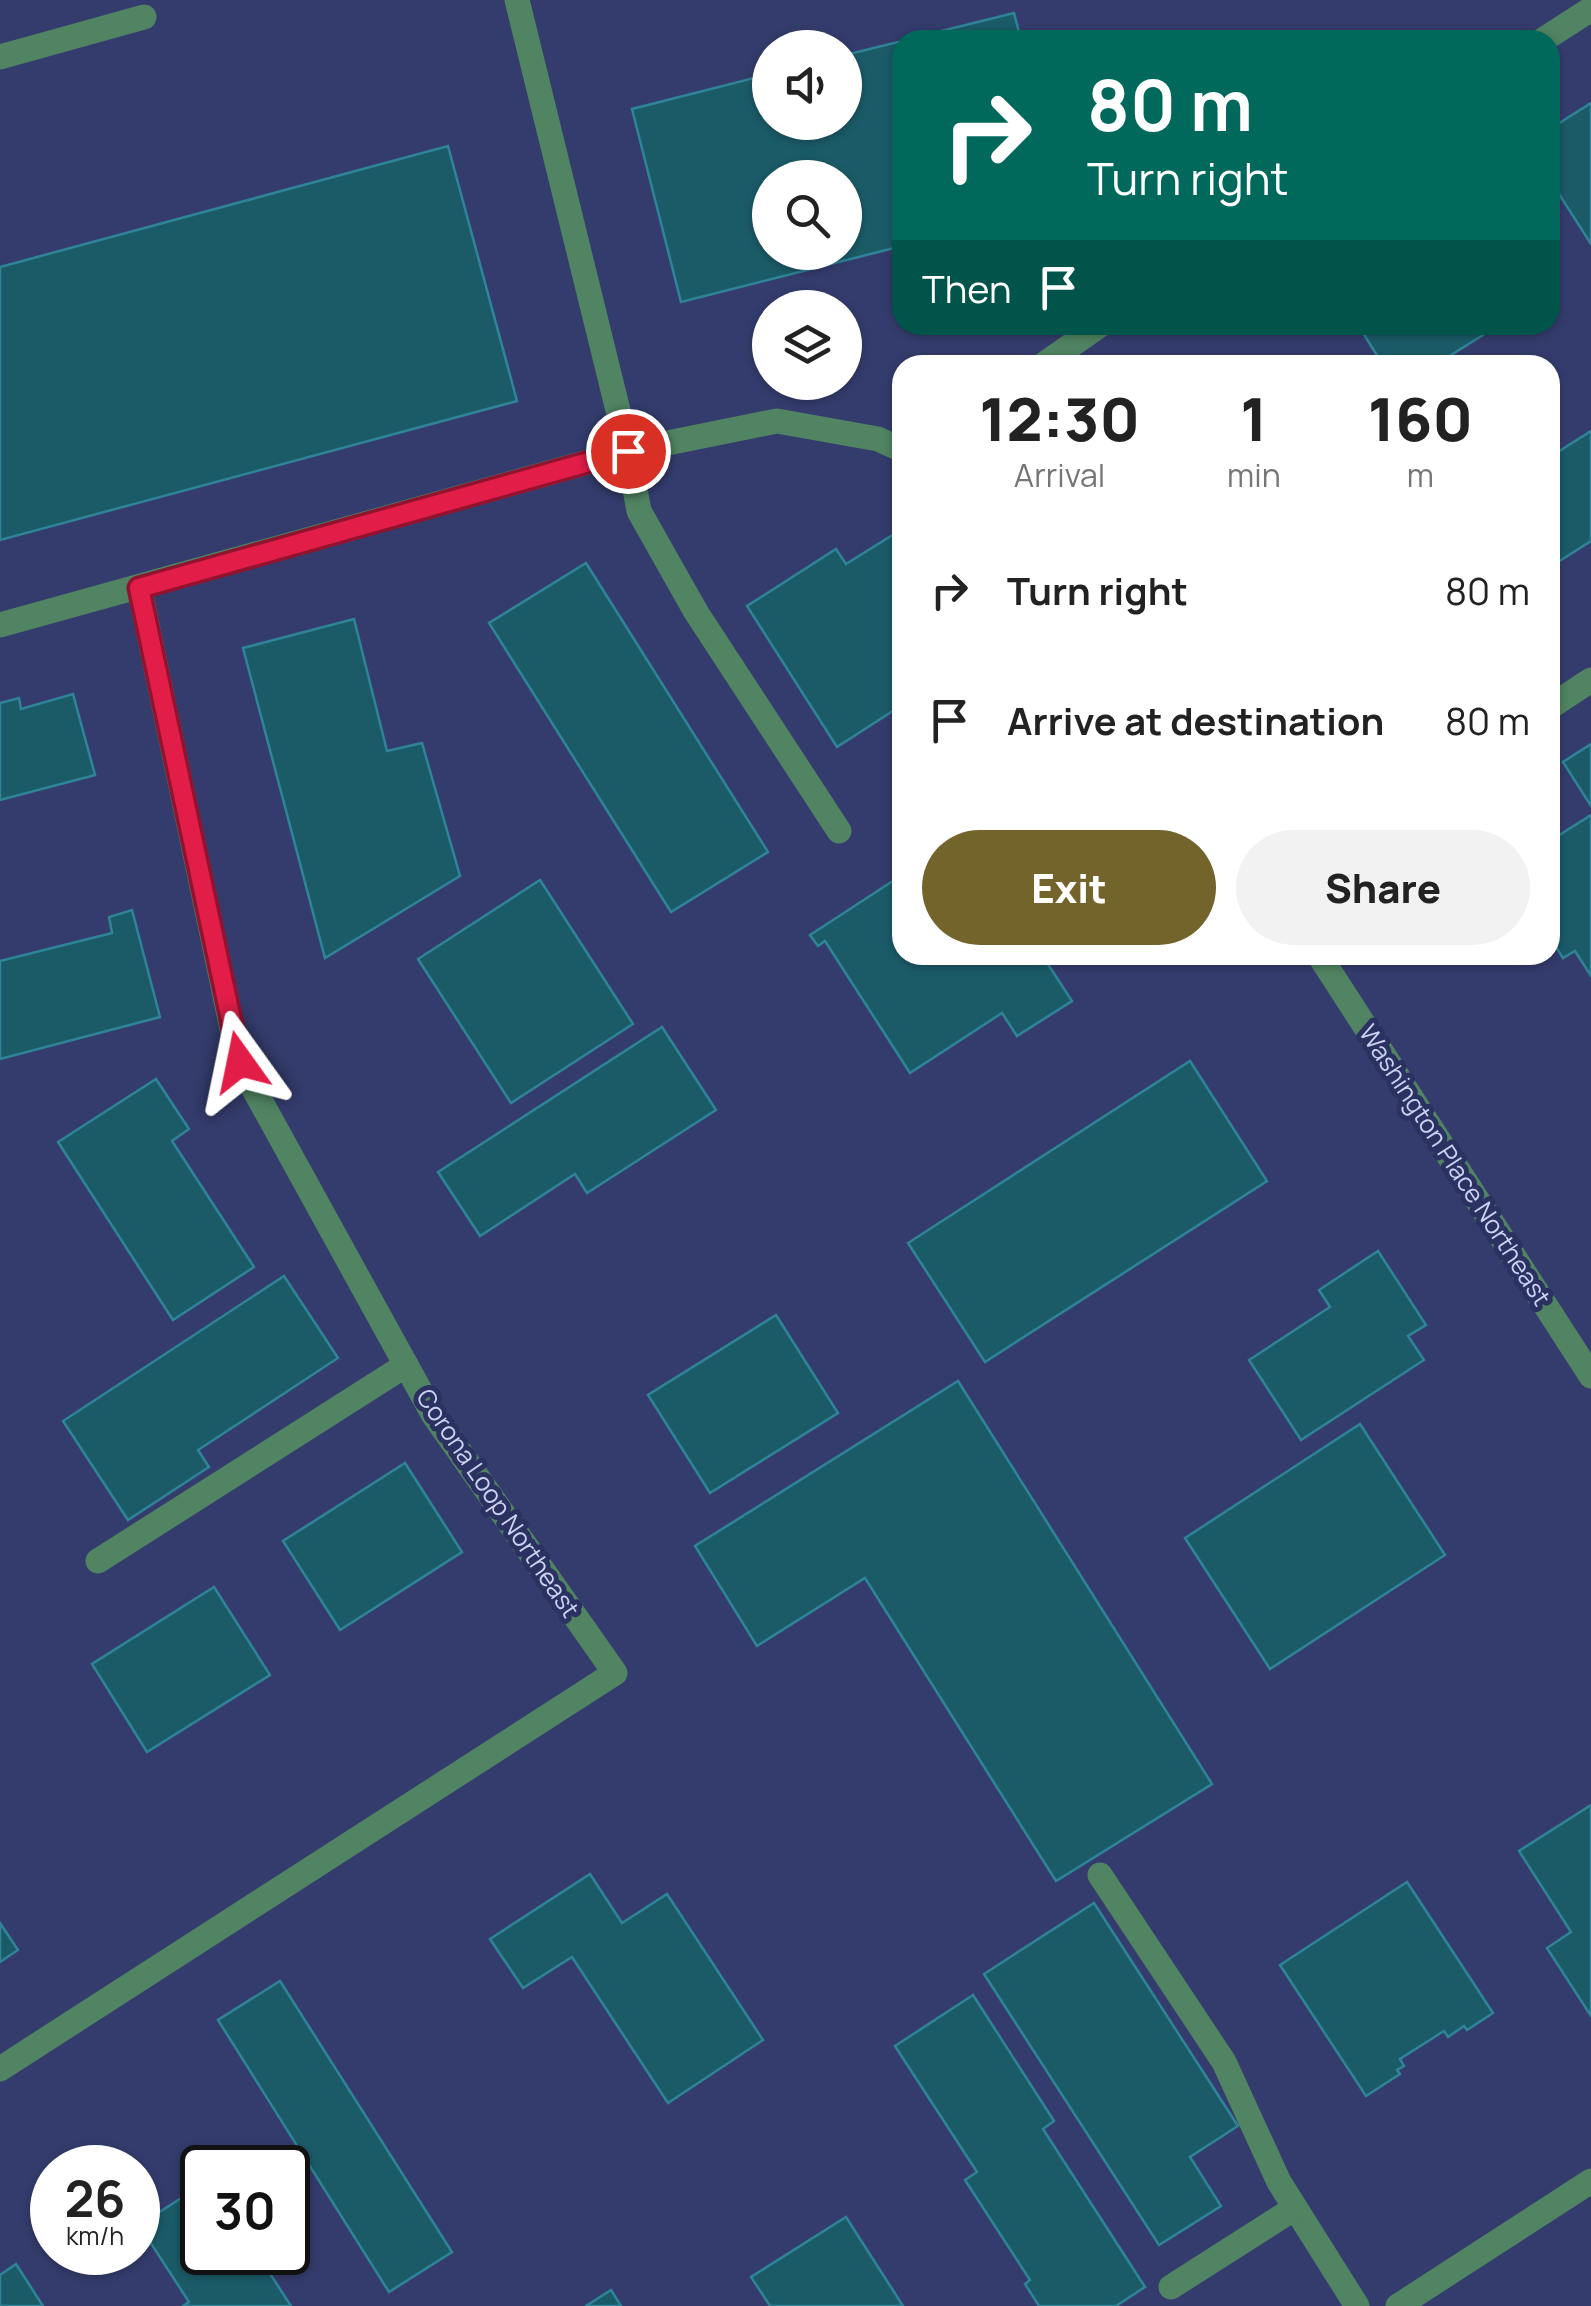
<!DOCTYPE html>
<html lang="en">
<head>
<meta charset="utf-8">
<style>
  body { margin:0; font-family:Manrope,sans-serif; background:#f2f2f2; color:#222; height:100vh; display:flex; flex-direction:column; font-size:38px; white-space:nowrap }
  * { box-sizing:border-box; margin:0 }
  p { font-size:32px; color:#767676 }
  .icon { flex:none; width:55px; height:55px; fill:none; stroke:currentColor; stroke-width:2; stroke-linecap:round; stroke-linejoin:round }
  .map { position:relative; flex:1; overflow:hidden }
  .panel { position:absolute; left:892px; top:355px; width:668px; height:610px; display:flex; flex-direction:column; background:#fff; border-radius:30px; box-shadow:0 2px 8px #0004 }
  .panel>* { flex:none }
  .guide { position:absolute; left:892px; top:30px; width:668px; height:305px; border-radius:30px; box-shadow:0 2px 8px #0004; background:#00695c; color:#fff; overflow:hidden }
  .fabs { position:absolute; left:752px; top:30px; display:grid; gap:20px }
  .fabs a { display:grid; place-items:center; width:110px; height:110px; border-radius:50%; background:#fff; box-shadow:0 2px 8px #0004; font-size:50px }
  .speed { position:absolute; left:30px; top:2145px; display:flex; gap:20px; font-size:50px; font-weight:700; text-align:center }
  .speed>* { display:grid; place-content:center; width:130px; height:130px; border-radius:50%; background:#fff; box-shadow:0 2px 8px #0004; line-height:1 }
  .speed small { font-size:25px; font-weight:400 }
  .speed .limit { border:5px solid #111; border-radius:15px; background:#fff; color:#111 }
  .pin { position:absolute; display:grid; place-items:center; width:85px; height:85px; color:#fff; margin:-42px; border:5px solid #fff; border-radius:50%; box-shadow:0 2px 10px #0007 }
  .me { position:absolute; width:110px; margin:-55px; rotate:348deg; stroke-linejoin:round; filter:drop-shadow(0 0 8px #0008) }
  .turn { display:flex; align-items:center; gap:35px; height:210px; padding:0 30px; font-size:45px }
  .turn .icon { width:130px; height:130px; stroke-width:2.5 }
  .turn b { display:block; font-size:70px; line-height:85px }
  .then { display:flex; align-items:center; height:95px; padding:0 30px; background:#0003; gap:20px; font-size:38px }
  .eta { display:flex; justify-content:space-evenly; align-items:center; height:170px; text-align:center }
  .eta b { font-size:60px; font-weight:800; line-height:70px }
  .primary-button { display:flex; gap:20px; margin-top:auto; padding:20px 30px }
  .primary-button a { flex:1; height:115px; border-radius:60px; background:#73642b; color:#fff; font-size:40px; font-weight:800; line-height:115px; text-align:center }
  .primary-button a+a { background:#f2f2f2; color:#222 }
  ul { padding:0; list-style:none }
  li { display:flex; align-items:center; gap:30px; height:130px; padding:0 30px }
  li div { flex:1 }
  li b { display:block; font-size:38px }
  li em { font-style:normal }
  .map>svg:first-child { display:block }
  .building { fill:#1b5b68; stroke:#2f8597; stroke-width:2.5; fill-rule:evenodd }
  .lines { fill:none; stroke-linecap:round; stroke-linejoin:round }
  .minor { stroke:#508462; stroke-width:25 }
  .route-casing { stroke:#92132f; stroke-width:25 }
  .route { stroke:#e11d48; stroke-width:18 }
  .labels { text-anchor:middle; stroke-width:10; stroke-linejoin:round; paint-order:stroke }
  .street-label { font-size:25px; fill:#cbd3f1; stroke:#2b3262 }
</style>
</head>
<body>
<div class="map">
<svg width="1591" height="2306" viewBox="0 0 1591 2306">
  <rect width="100%" height="100%" fill="#343c6d"/>
  <g class="building">
    <polygon points="1014,13 1021,40 905,40"/>
    <path d="M902 41V246L681 302 632 109 770 74V122H845V55ZM770 178H845V252H770Z"/>
    <polygon points="1591,103 1591,244 1550,180 1550,129"/>
    <polygon points="448,146 517,401 0,540 0,267"/>
    <polygon points="1358,325 1499,325 1435,365 1383,365"/>
    <polygon points="1591,431 1591,541 1550,567 1550,457"/>
    <polygon points="899,531 902,705 837,747 747,606 836,549 846,564"/>
    <polygon points="586,563 768,852 671,912 489,623"/>
    <polygon points="354,619 387,751 422,743 460,876 325,958 243,648"/>
    <polygon points="73,694 95,775 0,800 0,703 19,698 21,709"/>
    <polygon points="1591,744 1591,806 1563,762"/>
    <polygon points="1591,815 1591,976 1575,951 1563,958 1550,938 1550,841"/>
    <polygon points="902,875 902,955 1042,955 1072,1001 1017,1036 1002,1013 910,1073 825,941 818,946 810,935"/>
    <polygon points="540,880 633,1024 511,1103 418,959"/>
    <polygon points="132,910 160,1017 0,1059 0,961 112,933 109,917"/>
    <polygon points="662,1027 716,1110 587,1193 575,1174 480,1236 438,1172"/>
    <polygon points="1190,1061 1267,1181 985,1362 908,1243"/>
    <polygon points="156,1079 189,1129 172,1141 254,1267 173,1320 58,1142"/>
    <polygon points="1378,1251 1426,1325 1408,1336 1424,1360 1301,1440 1249,1360 1330,1307 1319,1290"/>
    <polygon points="284,1276 338,1358 198,1450 209,1467 128,1520 63,1421"/>
    <polygon points="776,1315 838,1413 710,1493 648,1395"/>
    <polygon points="958,1381 1212,1784 1056,1881 865,1578 757,1646 695,1546"/>
    <polygon points="1360,1424 1445,1555 1270,1669 1185,1538"/>
    <polygon points="405,1463 462,1552 340,1630 283,1541"/>
    <polygon points="214,1587 270,1675 147,1752 92,1664"/>
    <polygon points="1591,1805 1591,2016 1547,1948 1571,1932 1519,1851"/>
    <polygon points="590,1874 622,1923 667,1894 763,2040 668,2103 572,1957 523,1988 490,1939"/>
    <polygon points="1407,1882 1493,2013 1467,2030 1464,2026 1448,2037 1444,2031 1400,2059 1404,2066 1397,2070 1400,2074 1366,2096 1280,1965"/>
    <polygon points="1094,1903 1238,2126 1190,2157 1221,2206 1159,2245 984,1974"/>
    <polygon points="0,1923 18,1950 0,1962"/>
    <polygon points="280,1981 452,2252 389,2292 218,2020"/>
    <polygon points="973,1995 1054,2121 1043,2129 1145,2287 1116,2306 1039,2306 1025,2284 1030,2280 965,2180 977,2172 895,2046"/>
    <polygon points="202,2185 202,2252 256,2252 291,2306 183,2306 189,2302 139,2225"/>
    <polygon points="846,2217 903,2306 770,2306 751,2277"/>
    <polygon points="16,2264 43,2306 0,2306 0,2275"/>
    <polygon points="611,2290 621,2306 586,2306"/>
  </g>
  <g class="lines">
    <g class="minor">
      <polyline points="517,0 628,451 639,511 696,612 839,831"/>
      <polyline points="1543,40 1591,9"/>
      <polyline points="0,57 144,17"/>
      <polyline points="1043,365 1100,325"/>
      <polyline points="0,625 628,451 777,421 878,439 902,450"/>
      <polyline points="1550,707 1591,680"/>
      <polyline points="1319,955 1591,1376"/>
      <polyline points="98,1561 406,1365"/>
      <polyline points="1100,1875 1224,2062 1279,2182 1357,2306"/>
      <polyline points="0,2069 615,1673 433,1414 239,1062 139,587"/>
      <polyline points="1171,2287 1295,2208"/>
      <polyline points="1398,2306 1591,2181"/>
    </g>
  </g>
  <g class="lines">
    <g class="route-casing">
      <polyline id="route" points="240,1062 139,588 628,451"/>
    </g>
    <use href="#route" class="route"/>
  </g>
  <g class="labels">
    <g class="street-label">
      <text transform="translate(1455 1165) rotate(57)" y="9">Washington Place Northeast</text>
      <text transform="translate(498 1503) rotate(56)" y="9">Corona Loop Northeast</text>
    </g>
  </g>
</svg>
<div class="fabs">
<a><svg class="icon" aria-label="sound" viewBox="0 0 24 24"><path d="M4 9h4l5-4v14l-5-4H4zM17 9q2 3 0 6"/></svg></a>
<a><svg class="icon" aria-label="search" viewBox="0 0 24 24"><circle cx="10" cy="10" r="6"/><path d="M15 15l6 6"/></svg></a>
<a><svg class="icon" aria-label="layers" viewBox="0 0 24 24"><path d="M12 4l9 5-9 5-9-5zM3 14l9 5 9-5"/></svg></a>
</div>
<div class="speed"><div>26<small>km/h</small></div><div class="limit">30</div></div>
<div class="pin" style="left:628px;top:451px;background:#d93025"><svg class="icon" aria-label="arrive" viewBox="0 0 24 24"><path d="M6 21V4h12l-3 4 3 4H6"/></svg></div>
<svg class="me" style="left:240px;top:1062px" viewBox="-20 -20 40 40"><path d="M0-17L14 15 0 8-14 15z" fill="#e11d48" stroke="#fff" stroke-width="4"/></svg>
<div class="guide">
<div class="turn"><svg class="icon" aria-label="right" viewBox="0 0 24 24"><path d="M7 20v-9h11M14 6l5 5-5 5"/></svg><div><b>80 m</b>Turn right</div></div>
<div class="then">Then<svg class="icon" aria-label="arrive" viewBox="0 0 24 24"><path d="M6 21V4h12l-3 4 3 4H6"/></svg></div>
</div>
<section class="panel">
<div class="eta">
<div><b>12:30</b><p>Arrival</p></div>
<div><b>1</b><p>min</p></div>
<div><b>160</b><p>m</p></div>
</div>
<ul>
<li><svg class="icon" aria-label="right" viewBox="0 0 24 24"><path d="M7 20v-9h11M14 6l5 5-5 5"/></svg><div><b>Turn right</b></div><em>80 m</em></li>
<li><svg class="icon" aria-label="arrive" viewBox="0 0 24 24"><path d="M6 21V4h12l-3 4 3 4H6"/></svg><div><b>Arrive at destination</b></div><em>80 m</em></li>
</ul>
<div class="primary-button"><a>Exit</a><a>Share</a></div>
</section>
</div>
</body>
</html>
